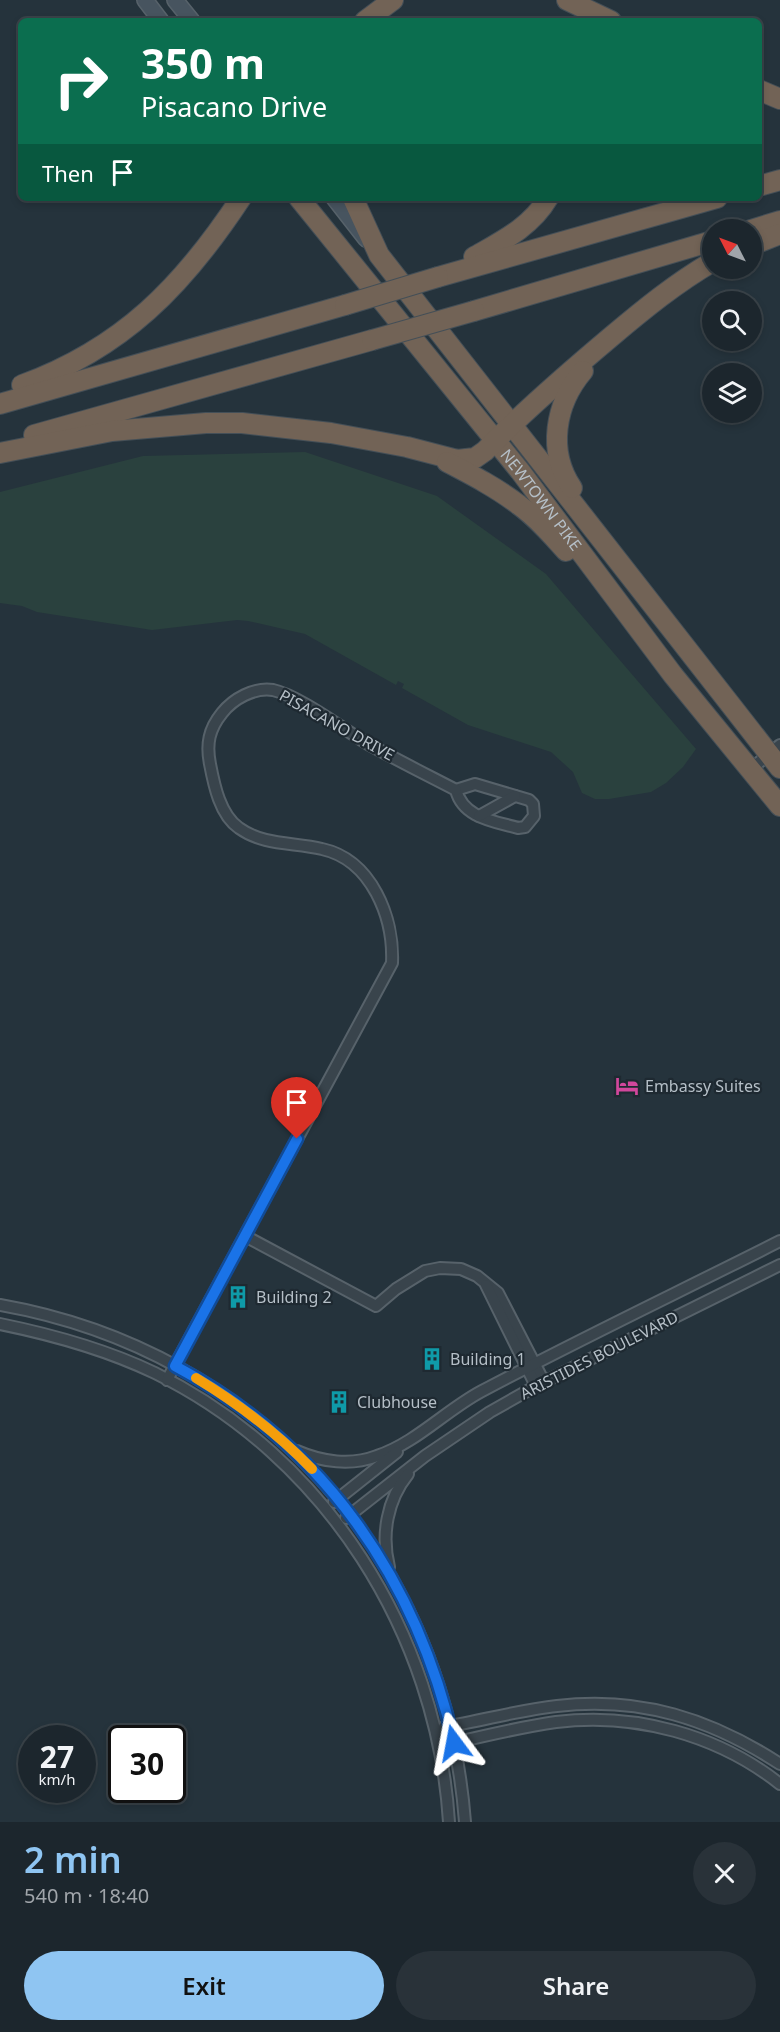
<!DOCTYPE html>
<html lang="en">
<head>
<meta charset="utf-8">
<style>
  body { margin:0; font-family:"Noto Sans",sans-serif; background:#293239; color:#f1f3f6; height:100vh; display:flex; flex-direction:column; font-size:22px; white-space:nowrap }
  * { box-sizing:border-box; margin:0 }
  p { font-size:20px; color:#a0a5aa }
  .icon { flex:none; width:33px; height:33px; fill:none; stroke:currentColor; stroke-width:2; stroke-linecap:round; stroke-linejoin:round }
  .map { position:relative; height:1822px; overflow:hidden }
  .sheet { display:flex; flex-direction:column; background:#1c262d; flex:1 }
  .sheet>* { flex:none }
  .hud { position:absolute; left:18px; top:18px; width:744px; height:183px; border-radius:9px; box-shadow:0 3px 9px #0003,0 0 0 2px #3a4349; background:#0b6e4f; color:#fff; overflow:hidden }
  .needle { width:39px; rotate:312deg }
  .controls { position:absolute; left:702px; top:219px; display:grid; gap:12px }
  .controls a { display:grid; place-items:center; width:60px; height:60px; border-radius:50%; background:#1c262d; box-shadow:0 3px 9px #0003,0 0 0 2px #3a4349; font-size:30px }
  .speed { position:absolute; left:18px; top:1725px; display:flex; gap:12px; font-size:30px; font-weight:700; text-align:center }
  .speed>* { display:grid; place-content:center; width:78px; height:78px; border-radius:50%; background:#1c262d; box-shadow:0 3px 9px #0003,0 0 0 2px #3a4349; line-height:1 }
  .speed small { font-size:15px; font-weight:400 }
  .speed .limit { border:3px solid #111; border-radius:9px; background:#fff; color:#111 }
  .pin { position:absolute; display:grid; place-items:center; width:51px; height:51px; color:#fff; margin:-62px -26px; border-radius:50% 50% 50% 0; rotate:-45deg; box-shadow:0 0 6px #0007 }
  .pin .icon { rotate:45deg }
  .me { position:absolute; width:66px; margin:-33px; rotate:347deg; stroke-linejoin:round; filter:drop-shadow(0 0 4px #0008) }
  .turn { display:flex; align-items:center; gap:21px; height:126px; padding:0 24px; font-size:27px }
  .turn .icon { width:78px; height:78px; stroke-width:2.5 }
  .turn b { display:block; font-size:42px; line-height:51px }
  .then { display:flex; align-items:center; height:57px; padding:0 24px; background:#0003; gap:12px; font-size:22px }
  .round { display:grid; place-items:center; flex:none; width:63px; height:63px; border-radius:32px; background:#293239 }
  .summary { display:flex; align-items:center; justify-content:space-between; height:102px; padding:0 24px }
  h1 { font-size:36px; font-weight:600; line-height:45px; color:#8fc5f2 }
  .action { display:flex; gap:12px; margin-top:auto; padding:12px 24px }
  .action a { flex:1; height:69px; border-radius:36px; background:#8fc5f2; color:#111; font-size:24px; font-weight:600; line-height:69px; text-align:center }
  .action a+a { background:#293239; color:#f1f3f6 }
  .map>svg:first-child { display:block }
  .green { fill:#2a413e }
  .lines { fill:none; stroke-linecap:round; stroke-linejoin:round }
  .street-casing { stroke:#57626a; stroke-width:14 }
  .secondary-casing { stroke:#57626a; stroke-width:18 }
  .highway-casing { stroke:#444f57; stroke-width:22 }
  .street { stroke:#39444c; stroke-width:10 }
  .secondary { stroke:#47545f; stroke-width:15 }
  .highway { stroke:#726356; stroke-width:20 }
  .highway-bridge-casing { stroke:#444f57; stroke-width:22; stroke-linecap:butt }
  .highway-bridge { stroke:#726356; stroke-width:20 }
  .route-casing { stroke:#114b97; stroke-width:15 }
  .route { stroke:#1a73e8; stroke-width:10 }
  .slow { stroke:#f59e0b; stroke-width:10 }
  .labels { text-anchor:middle; stroke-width:4.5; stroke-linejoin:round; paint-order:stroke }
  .street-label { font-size:16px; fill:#b5bfc7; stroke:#1e2931 }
  .poi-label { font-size:16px; fill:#b5bfc7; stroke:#1e2931; text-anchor:start }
</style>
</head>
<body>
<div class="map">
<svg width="780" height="1822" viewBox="0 0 780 1822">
  <rect width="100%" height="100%" fill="#25333c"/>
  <polygon class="green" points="305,452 437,496 546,574 696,749 683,767 666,783 651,792 609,799 595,799 582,793 573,772 551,752 468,725 402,688 404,684 398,681 396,685 305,634 248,621 237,620 152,630 37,612 22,606 0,603 0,492 143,456"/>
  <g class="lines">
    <g class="street-casing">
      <g id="street">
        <polyline points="751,769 780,745"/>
        <path d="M475 784 529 800 533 804 534 816 525 827 518 828C494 821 463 818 456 790Z"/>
        <polyline points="479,816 515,796"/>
        <polyline points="245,1236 376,1306 396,1289 425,1271 440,1268 461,1269 477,1276 498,1293 544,1382"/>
        <polyline points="486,1285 536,1386"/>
        <path d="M0 1305C261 1351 445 1559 465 1822"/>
        <path d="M0 1324C54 1335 105 1349 155 1373 326 1457 437 1633 449 1822"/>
        <path d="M167 1380 392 963C394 918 372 860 322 849 294 842 264 846 239 828 220 815 214 785 210 764 206 744 209 729 222 713 233 699 254 687 273 690 300 696 343 729 368 744 397 760 427 775 456 790"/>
        <path d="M297 1451C322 1462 351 1466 377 1456 416 1443 446 1410 482 1391 580 1339 681 1291 780 1241"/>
        <polyline points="334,1502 397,1452"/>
        <polyline points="346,1518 425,1456 490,1412 536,1386 780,1265"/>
        <path d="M389 1567C381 1535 387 1500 408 1474"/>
        <path d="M444 1727C482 1721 519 1710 557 1706 640 1696 711 1719 780 1764"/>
        <path d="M449 1744C484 1736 520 1727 556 1722 635 1712 718 1735 780 1784"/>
      </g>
    </g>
    <g class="secondary-casing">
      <g id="secondary">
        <polyline points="145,0 161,21"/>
        <polyline points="175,0 192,21"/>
        <polyline points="334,198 366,239"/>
      </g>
    </g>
    <g class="highway-casing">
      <g id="highway">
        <polyline points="567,0 611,21"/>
        <polyline points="365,21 393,0"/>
        <polyline points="759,90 780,99"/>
        <polyline points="759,186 780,180"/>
        <path id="s1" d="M299 198 520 471 673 675 780 806"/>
        <polyline points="353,198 379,255 780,768"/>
        <polyline points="751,230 780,221"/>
        <polyline points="752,245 780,234"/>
        <path d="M474 257C502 241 531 227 548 198"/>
        <polyline points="438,277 717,198"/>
        <polyline points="474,311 712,241"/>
        <path d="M22 385C123 348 183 286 241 198"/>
        <polyline points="0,404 345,305"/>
        <polyline points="34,435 372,340"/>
        <path d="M0 453 112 431 206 423H242L331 433 407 447 457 460 475 458 485 451C525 410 568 373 612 336 644 309 676 283 712 262"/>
        <path d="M447 462C472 475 497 488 519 505 537 518 552 535 566 551"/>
        <path d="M572 488C547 451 555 404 583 371"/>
      </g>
    </g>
    <use href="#street" class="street"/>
    <use href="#secondary" class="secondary"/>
    <use href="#highway" class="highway"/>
    <g class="highway-bridge-casing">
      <g id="highway-bridge">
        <polyline points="345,305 438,277"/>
        <polyline points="372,340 474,311"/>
      </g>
    </g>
    <use href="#highway-bridge" class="highway-bridge"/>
  </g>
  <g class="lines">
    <g class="route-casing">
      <path id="route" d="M297 1139 175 1366C324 1445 417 1580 454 1743"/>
    </g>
    <use href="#route" class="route"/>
    <path class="slow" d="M196 1378C239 1404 278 1434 312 1469"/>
  </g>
  <defs>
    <g id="hotel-bare" transform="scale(1.8)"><path d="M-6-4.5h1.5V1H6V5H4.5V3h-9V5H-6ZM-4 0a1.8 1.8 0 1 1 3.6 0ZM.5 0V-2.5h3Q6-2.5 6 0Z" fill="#d1479c" stroke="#1e2931" stroke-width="2.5" paint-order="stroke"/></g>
    <g id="building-bare" transform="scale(1.8)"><path d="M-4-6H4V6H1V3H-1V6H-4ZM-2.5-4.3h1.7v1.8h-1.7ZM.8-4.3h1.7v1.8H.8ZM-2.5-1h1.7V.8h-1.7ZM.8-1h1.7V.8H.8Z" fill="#0f9aa8" stroke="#1e2931" stroke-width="2.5" paint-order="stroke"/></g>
  </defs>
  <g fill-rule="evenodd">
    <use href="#hotel-bare" x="627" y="1086"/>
    <use href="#building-bare" x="238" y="1297"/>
    <use href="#building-bare" x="432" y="1359"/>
    <use href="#building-bare" x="339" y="1402"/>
  </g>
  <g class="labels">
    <g class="street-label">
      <text dy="6" stroke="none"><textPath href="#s1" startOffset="387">NEWTOWN PIKE</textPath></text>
      <text transform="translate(337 725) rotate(29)" y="6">PISACANO DRIVE</text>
      <text transform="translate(599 1355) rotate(-27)" y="6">ARISTIDES BOULEVARD</text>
    </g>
    <g class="poi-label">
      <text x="645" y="1092">Embassy Suites</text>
      <text x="256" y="1303">Building 2</text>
      <text x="450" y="1365">Building 1</text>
      <text x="357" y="1408">Clubhouse</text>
    </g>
  </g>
</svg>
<div class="controls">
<a><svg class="needle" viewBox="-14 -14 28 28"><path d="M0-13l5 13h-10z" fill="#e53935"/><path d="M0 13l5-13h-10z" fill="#a0a5aa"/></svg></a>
<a><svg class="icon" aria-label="search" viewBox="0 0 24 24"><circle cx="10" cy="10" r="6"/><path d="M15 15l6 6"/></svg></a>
<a><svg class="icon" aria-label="layers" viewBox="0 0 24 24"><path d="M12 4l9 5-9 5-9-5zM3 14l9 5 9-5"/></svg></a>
</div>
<div class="speed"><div>27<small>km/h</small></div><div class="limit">30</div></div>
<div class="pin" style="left:297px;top:1139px;background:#d93025"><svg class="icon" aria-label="arrive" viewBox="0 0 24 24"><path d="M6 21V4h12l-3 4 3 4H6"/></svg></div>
<svg class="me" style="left:454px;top:1743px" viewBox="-20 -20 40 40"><path d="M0-17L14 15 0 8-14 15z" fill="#1a73e8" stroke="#fff" stroke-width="4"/></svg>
<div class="hud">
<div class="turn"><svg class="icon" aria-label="right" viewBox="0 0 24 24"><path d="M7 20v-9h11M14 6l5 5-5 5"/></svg><div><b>350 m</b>Pisacano Drive</div></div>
<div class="then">Then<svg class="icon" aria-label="arrive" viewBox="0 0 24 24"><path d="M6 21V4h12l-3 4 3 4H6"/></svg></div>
</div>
</div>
<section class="sheet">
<div class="summary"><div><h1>2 min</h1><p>540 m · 18:40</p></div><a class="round"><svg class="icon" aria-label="close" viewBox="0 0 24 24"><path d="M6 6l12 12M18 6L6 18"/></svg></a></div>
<div class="action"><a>Exit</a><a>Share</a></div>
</section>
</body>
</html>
